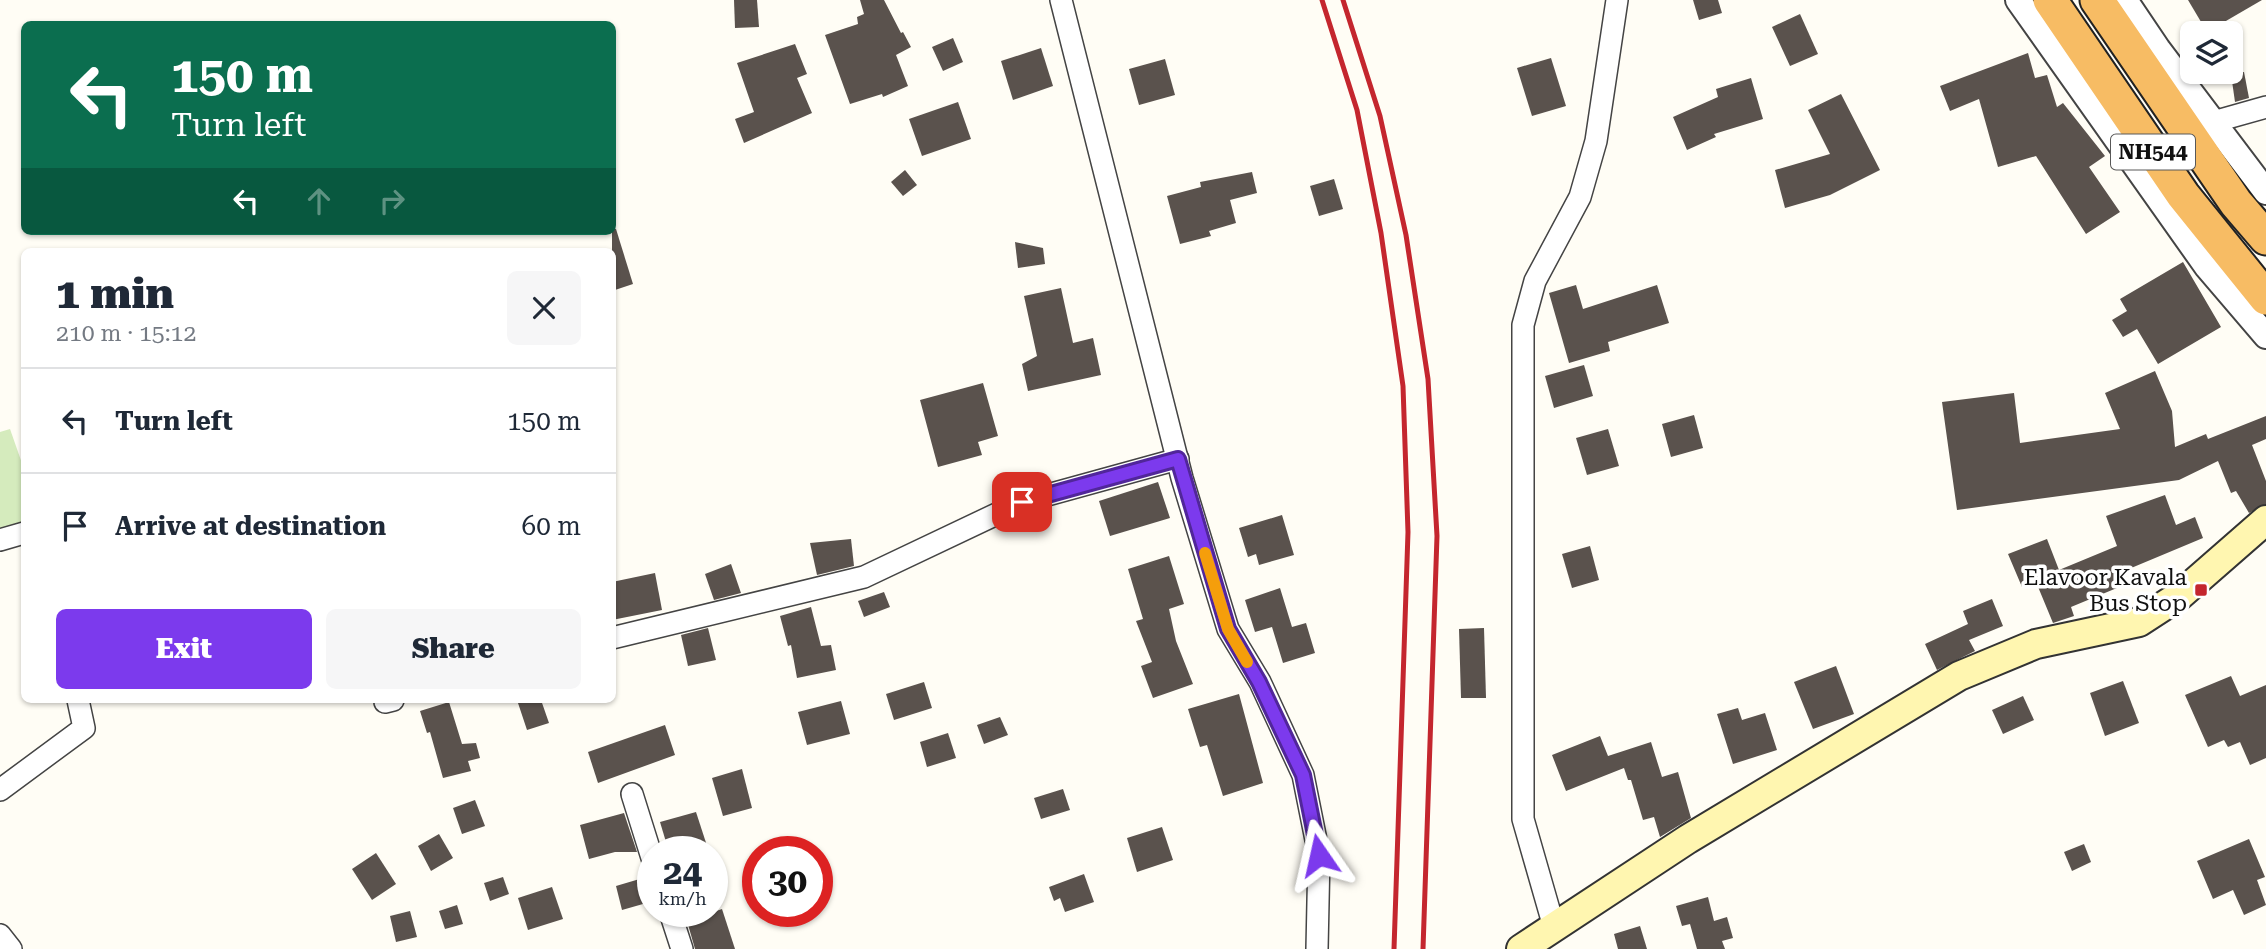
<!DOCTYPE html>
<html lang="en">
<head>
<meta charset="utf-8">
<style>
  body { margin:0; font-family:"Roboto Serif",serif; background:#f6f6f7; color:#1f2937; height:100vh; display:flex; flex-direction:column; font-size:26px; white-space:nowrap }
  * { box-sizing:border-box; margin:0 }
  p { font-size:23px; color:#747a83 }
  .icon { flex:none; width:38px; height:38px; fill:none; stroke:currentColor; stroke-width:2; stroke-linecap:round; stroke-linejoin:round }
  .map { position:relative; flex:1; overflow:hidden }
  .side { position:absolute; left:21px; top:248px; width:595px; height:455px; display:flex; flex-direction:column; background:#fff; border-radius:10px; box-shadow:0 2px 5px #0004 }
  .side>* { flex:none }
  .hud { position:absolute; left:21px; top:21px; width:595px; height:214px; border-radius:10px; box-shadow:0 2px 5px #0004; background:#0b6e4f; color:#fff; overflow:hidden }
  .tools { position:absolute; left:2180px; top:21px; display:grid; gap:14px }
  .tools a { display:grid; place-items:center; width:63px; height:63px; border-radius:10px; background:#fff; box-shadow:0 2px 5px #0004; font-size:35px }
  .speed { position:absolute; left:637px; top:836px; display:flex; gap:14px; font-size:35px; font-weight:700; text-align:center }
  .speed>* { display:grid; place-content:center; width:91px; height:91px; border-radius:50%; background:#fff; box-shadow:0 2px 5px #0004; line-height:1 }
  .speed small { font-size:18px; font-weight:400 }
  .speed .limit { border:10px solid #d22; background:#fff; color:#111 }
  .pin { position:absolute; display:grid; place-items:center; width:60px; height:60px; color:#fff; margin:-30px; border-radius:14px; box-shadow:0 4px 10px #0006 }
  .me { position:absolute; width:77px; margin:-38px; rotate:349deg; stroke-linejoin:round; filter:drop-shadow(0 0 5px #0008) }
  .turn { display:flex; align-items:center; gap:24px; height:147px; padding:0 35px; font-size:32px }
  .turn .icon { width:91px; height:91px; stroke-width:2.5 }
  .turn b { display:block; font-size:49px; line-height:60px }
  .lanes { display:flex; align-items:center; height:66px; padding:0 35px; background:#0003; justify-content:center; gap:35px; direction:ltr }
  .lanes .off { opacity:.35 }
  .round { display:grid; place-items:center; flex:none; width:74px; height:74px; border-radius:10px; background:#f6f6f7 }
  .overview { display:flex; align-items:center; justify-content:space-between; height:119px; padding:0 35px }
  h1 { font-size:42px; font-weight:800; line-height:52px }
  .cta { display:flex; gap:14px; margin-top:auto; padding:14px 35px }
  .cta a { flex:1; height:80px; border-radius:10px; background:#7c3aed; color:#fff; font-size:28px; font-weight:800; line-height:80px; text-align:center }
  .cta a+a { background:#f6f6f7; color:#1f2937 }
  ul { padding:0; list-style:none }
  li { display:flex; align-items:center; gap:21px; height:105px; padding:0 35px; border-top:2px solid #e0e1e3 }
  li div { flex:1 }
  li b { display:block; font-size:26px }
  li em { font-style:normal }
  .map>svg:first-child { display:block }
  .green { fill:#d5ebbd }
  .building { fill:#5a524d }
  .lines { fill:none; stroke-linecap:round; stroke-linejoin:round }
  .minor-casing { stroke:#444; stroke-width:24 }
  .tertiary-casing { stroke:#444; stroke-width:28 }
  .secondary-casing { stroke:#333; stroke-width:32 }
  .trunk-casing { stroke:#222; stroke-width:37 }
  .minor { stroke:#fff; stroke-width:21 }
  .tertiary { stroke:#fff; stroke-width:24 }
  .secondary { stroke:#fff6b0; stroke-width:28 }
  .trunk { stroke:#f7bc64; stroke-width:33 }
  .rail { stroke:#c4262e; stroke-width:5 }
  .route-casing { stroke:#51269a; stroke-width:18 }
  .route { stroke:#7c3aed; stroke-width:12 }
  .slow { stroke:#f59e0b; stroke-width:12 }
  .poi-dot { fill:#c4262e; stroke:#fff; stroke-width:2.5 }
  .labels { text-anchor:middle; stroke-width:7; stroke-linejoin:round; paint-order:stroke }
  .shield { fill:#fff; stroke:#585858; stroke-width:2 }
  .shield-label { font-size:21px; font-weight:bold; fill:#111 }
  .poi-label { font-size:23px; fill:#111; stroke:#fff; text-anchor:end }
</style>
</head>
<body>
<div class="map">
<svg width="2266" height="949" viewBox="0 0 2266 949">
  <rect width="100%" height="100%" fill="#fffdf5"/>
  <polygon class="green" points="10,429 24,469 24,524 0,530 0,432"/>
  <g class="building">
    <polygon points="734,0 757,0 759,27 735,28"/>
    <polygon points="860,0 884,0 901,33 903,32 911,47 896,55 908,86 883,97 882,94 850,104 825,35 858,24 857,17 864,14"/>
    <polygon points="1693,0 1718,0 1722,13 1699,20"/>
    <polygon points="2188,0 2262,0 2207,32"/>
    <polygon points="1800,14 1818,54 1790,66 1772,27"/>
    <polygon points="953,38 963,62 943,71 932,47"/>
    <polygon points="795,44 807,74 797,78 812,113 744,143 735,119 754,112 737,63"/>
    <polygon points="1041,48 1053,86 1013,100 1001,61"/>
    <polygon points="2028,53 2035,78 2047,75 2057,107 2063,103 2105,156 2089,167 2120,212 2086,234 2036,156 1998,167 1979,99 1950,111 1940,86"/>
    <polygon points="1551,58 1566,106 1532,116 1517,68"/>
    <polygon points="1165,59 1175,95 1139,105 1129,69"/>
    <polygon points="2244,72 2249,98 2235,102 2231,74"/>
    <polygon points="1751,78 1763,119 1714,134 1716,137 1687,150 1673,117 1718,97 1716,89"/>
    <polygon points="1841,94 1880,170 1830,195 1785,208 1775,170 1830,154 1808,110"/>
    <polygon points="958,102 971,139 922,156 909,119"/>
    <polygon points="905,170 917,185 903,196 891,182"/>
    <polygon points="1252,172 1257,193 1230,200 1236,223 1209,231 1211,236 1180,244 1167,196 1201,187 1200,182"/>
    <polygon points="1334,179 1343,209 1319,216 1310,186"/>
    <polygon points="612,229 616,229 633,284 612,291"/>
    <polygon points="1015,242 1043,248 1045,264 1018,268"/>
    <polygon points="2183,262 2221,327 2158,364 2137,329 2123,337 2112,320 2127,311 2120,299"/>
    <polygon points="1576,285 1583,309 1657,285 1669,323 1608,342 1610,351 1569,363 1549,293"/>
    <polygon points="1061,288 1073,343 1093,338 1101,375 1028,391 1022,364 1037,356 1024,296"/>
    <polygon points="1584,365 1593,396 1554,408 1545,376"/>
    <polygon points="2155,371 2172,411 2175,447 2206,434 2208,439 2266,416 2266,439 2252,445 2266,481 2266,504 2249,513 2236,491 2231,493 2218,461 2179,480 1957,510 1942,402 2014,393 2020,443 2120,429 2105,393"/>
    <polygon points="983,383 998,436 978,442 982,455 938,467 920,400"/>
    <polygon points="1694,415 1703,448 1671,457 1662,424"/>
    <polygon points="1608,429 1619,466 1587,475 1576,438"/>
    <polygon points="1158,482 1170,518 1110,536 1099,501"/>
    <polygon points="2165,495 2176,525 2195,517 2203,538 2124,571 2129,583 2071,607 2074,616 2053,623 2036,582 2022,587 2008,554 2047,539 2059,570 2117,546 2106,516"/>
    <polygon points="1282,515 1294,555 1259,565 1256,554 1248,557 1239,528"/>
    <polygon points="851,539 854,566 817,575 810,543"/>
    <polygon points="1590,546 1599,580 1572,588 1562,554"/>
    <polygon points="1169,556 1184,604 1169,609 1176,641 1193,684 1153,698 1141,666 1152,662 1136,621 1143,619 1128,569"/>
    <polygon points="731,564 741,593 714,600 705,574"/>
    <polygon points="655,573 662,610 612,620 612,582"/>
    <polygon points="1280,588 1292,627 1306,623 1315,653 1283,663 1272,627 1255,632 1245,600"/>
    <polygon points="884,592 890,607 864,617 858,601"/>
    <polygon points="1992,599 2003,626 1969,640 1975,651 1937,670 1925,644 1968,624 1963,611"/>
    <polygon points="811,607 821,646 831,645 836,670 797,678 791,645 788,646 780,616"/>
    <polygon points="708,628 716,660 688,666 681,635"/>
    <polygon points="1484,628 1486,698 1461,698 1459,629"/>
    <polygon points="1836,666 1854,714 1813,729 1794,682"/>
    <polygon points="2231,676 2240,696 2266,685 2266,758 2250,765 2240,742 2228,747 2224,740 2208,747 2185,695"/>
    <polygon points="2123,681 2139,723 2105,736 2090,693"/>
    <polygon points="924,682 932,708 894,720 886,694"/>
    <polygon points="1239,694 1263,783 1223,796 1207,745 1200,747 1188,709"/>
    <polygon points="2023,696 2034,720 2003,734 1992,710"/>
    <polygon points="517,700 541,700 549,723 527,730"/>
    <polygon points="841,701 850,734 807,745 798,712"/>
    <polygon points="449,702 462,744 476,743 480,758 468,761 471,771 443,778 430,732 427,733 420,711"/>
    <polygon points="1738,708 1742,720 1765,713 1777,750 1733,764 1717,714"/>
    <polygon points="1000,717 1008,735 984,744 977,725"/>
    <polygon points="665,725 675,755 598,783 588,752"/>
    <polygon points="948,733 956,758 927,767 920,742"/>
    <polygon points="1600,736 1608,756 1651,742 1662,777 1678,772 1691,818 1660,837 1654,817 1643,820 1631,780 1628,780 1624,768 1566,791 1552,755"/>
    <polygon points="742,769 752,808 723,816 712,778"/>
    <polygon points="1063,789 1070,810 1041,819 1034,798"/>
    <polygon points="475,800 485,826 462,834 453,808"/>
    <polygon points="696,812 709,852 669,852 660,822"/>
    <polygon points="624,813 637,852 615,852 589,859 580,825"/>
    <polygon points="1162,827 1173,860 1137,872 1127,838"/>
    <polygon points="439,834 453,858 431,871 418,846"/>
    <polygon points="2249,839 2265,877 2257,880 2266,905 2244,915 2233,890 2213,899 2197,861"/>
    <polygon points="2084,844 2091,862 2072,871 2064,852"/>
    <polygon points="376,853 396,884 372,900 352,869"/>
    <polygon points="1084,874 1094,902 1065,912 1060,898 1054,901 1049,887"/>
    <polygon points="503,877 509,894 490,901 484,883"/>
    <polygon points="643,878 650,902 622,910 616,886"/>
    <polygon points="552,887 563,919 528,930 518,898"/>
    <polygon points="1708,897 1714,921 1727,917 1733,938 1722,941 1725,949 1697,949 1690,924 1682,926 1676,906"/>
    <polygon points="457,905 463,924 445,929 439,911"/>
    <polygon points="722,909 735,949 695,949 687,921"/>
    <polygon points="410,911 417,937 396,942 390,916"/>
    <polygon points="1640,926 1647,949 1618,949 1614,934"/>
  </g>
  <g class="lines">
    <g class="minor-casing">
      <g id="minor">
        <polyline points="1061,0 1182,478 1228,629 1260,682 1303,775 1319,855 1317,949"/>
        <polyline points="2213,122 2266,107"/>
        <polyline points="0,540 24,533"/>
        <polyline points="612,638 864,577 1022,502 1178,459"/>
        <polyline points="385,702 393,700"/>
        <polyline points="0,790 84,728 78,700"/>
        <polyline points="632,794 653,861"/>
        <polyline points="670,912 682,949"/>
        <polyline points="1554,927 1523,819 1523,325 1535,281 1580,197 1596,141 1617,0"/>
        <polyline points="0,935 11,949"/>
      </g>
    </g>
    <g class="tertiary-casing">
      <g id="tertiary">
        <polyline points="2018,0 2207,267 2266,336"/>
        <polyline points="2125,0 2158,49 2266,192"/>
      </g>
    </g>
    <g class="secondary-casing">
      <polyline id="secondary" points="1521,949 1688,839 1959,676 2036,644 2139,622 2179,596 2266,520"/>
    </g>
    <g class="trunk-casing">
      <g id="trunk">
        <polyline points="2050,0 2183,195 2266,298"/>
        <polyline points="2097,0 2236,203 2266,238"/>
      </g>
    </g>
    <use href="#minor" class="minor"/>
    <use href="#tertiary" class="tertiary"/>
    <use href="#secondary" class="secondary"/>
    <use href="#trunk" class="trunk"/>
    <g class="rail">
      <polyline points="1322,0 1357,110 1381,233 1403,386 1408,532 1394,949"/>
      <polyline points="1343,0 1380,116 1406,235 1428,379 1437,536 1423,949"/>
    </g>
  </g>
  <g class="lines">
    <g class="route-casing">
      <polyline id="route" points="1022,502 1178,459 1228,629 1259,682 1303,775 1319,855"/>
    </g>
    <use href="#route" class="route"/>
    <polyline class="slow" points="1205,553 1228,629 1247,662"/>
  </g>
  <rect class="poi-dot" x="2194" y="583" width="14" height="14" rx="3.5"/>
  <g class="labels">
    <rect class="shield" x="2111" y="134.5" width="84" height="35" rx="5"/>
    <g class="shield-label">
      <text x="2153" y="159">NH544</text>
    </g>
    <g class="poi-label">
      <text x="2187" y="585">Elavoor Kavala<tspan x="2187" dy="26">Bus Stop</tspan></text>
    </g>
  </g>
</svg>
<div class="tools">
<a><svg class="icon" aria-label="layers" viewBox="0 0 24 24"><path d="M12 4l9 5-9 5-9-5zM3 14l9 5 9-5"/></svg></a>
</div>
<div class="speed"><div>24<small>km/h</small></div><div class="limit">30</div></div>
<div class="pin" style="left:1022px;top:502px;background:#d93025"><svg class="icon" aria-label="arrive" viewBox="0 0 24 24"><path d="M6 21V4h12l-3 4 3 4H6"/></svg></div>
<svg class="me" style="left:1319px;top:855px" viewBox="-20 -20 40 40"><path d="M0-17L14 15 0 8-14 15z" fill="#7c3aed" stroke="#fff" stroke-width="4"/></svg>
<div class="hud">
<div class="turn"><svg class="icon" aria-label="left" viewBox="0 0 24 24"><path d="M17 20v-9H6M10 6l-5 5 5 5"/></svg><div><b>150 m</b>Turn left</div></div>
<div class="lanes"><svg class="icon" aria-label="left" viewBox="0 0 24 24"><path d="M17 20v-9H6M10 6l-5 5 5 5"/></svg><svg class="icon off" aria-label="ahead" viewBox="0 0 24 24"><path d="M12 20V5M6 11l6-6 6 6"/></svg><svg class="icon off" aria-label="right" viewBox="0 0 24 24"><path d="M7 20v-9h11M14 6l5 5-5 5"/></svg></div>
</div>
<section class="side">
<div class="overview"><div><h1>1 min</h1><p>210 m · 15:12</p></div><a class="round"><svg class="icon" aria-label="close" viewBox="0 0 24 24"><path d="M6 6l12 12M18 6L6 18"/></svg></a></div>
<ul>
<li><svg class="icon" aria-label="left" viewBox="0 0 24 24"><path d="M17 20v-9H6M10 6l-5 5 5 5"/></svg><div><b>Turn left</b></div><em>150 m</em></li>
<li><svg class="icon" aria-label="arrive" viewBox="0 0 24 24"><path d="M6 21V4h12l-3 4 3 4H6"/></svg><div><b>Arrive at destination</b></div><em>60 m</em></li>
</ul>
<div class="cta"><a>Exit</a><a>Share</a></div>
</section>
</div>
</body>
</html>
